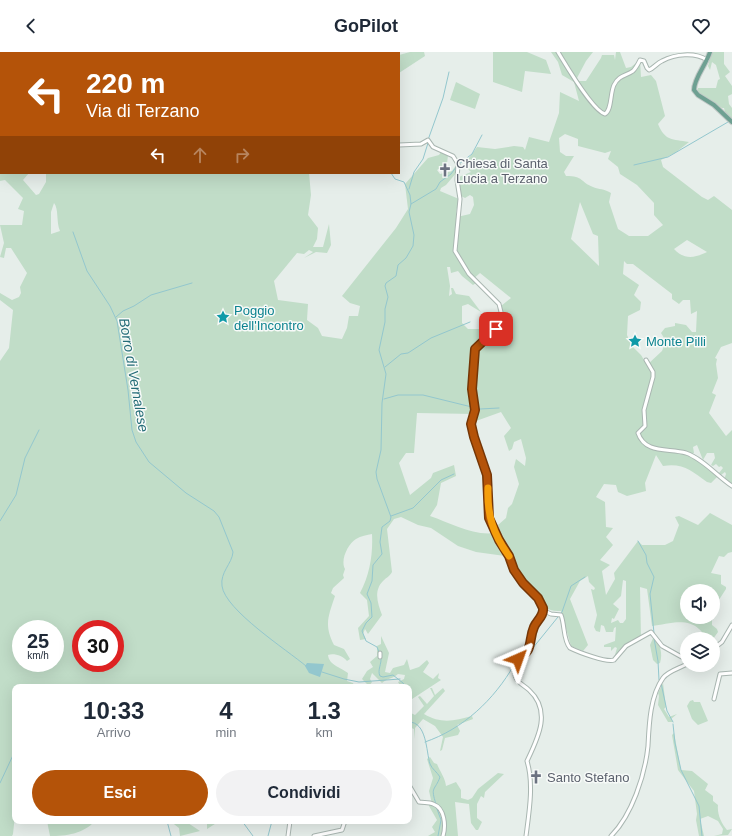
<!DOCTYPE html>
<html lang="it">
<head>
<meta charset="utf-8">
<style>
  body { margin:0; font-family:Helvetica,sans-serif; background:#f2f2f3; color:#1f2937; height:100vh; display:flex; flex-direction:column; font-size:15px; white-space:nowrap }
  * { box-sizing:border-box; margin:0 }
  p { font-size:13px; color:#747a83 }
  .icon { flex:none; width:22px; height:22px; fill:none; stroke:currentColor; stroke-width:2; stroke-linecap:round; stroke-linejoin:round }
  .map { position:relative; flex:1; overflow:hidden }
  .side { position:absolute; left:12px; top:632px; width:400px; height:140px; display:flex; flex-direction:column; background:#fff; border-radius:8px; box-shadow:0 4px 16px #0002 }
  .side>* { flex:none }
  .banner { position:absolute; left:0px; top:0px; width:400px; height:122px; box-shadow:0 4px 16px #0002; background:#b45309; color:#fff; overflow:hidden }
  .fabs { position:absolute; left:680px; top:532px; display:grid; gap:8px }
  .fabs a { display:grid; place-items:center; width:40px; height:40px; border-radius:50%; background:#fff; box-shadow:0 4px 16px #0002; font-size:20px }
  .speed { position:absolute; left:12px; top:568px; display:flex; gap:8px; font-size:20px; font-weight:700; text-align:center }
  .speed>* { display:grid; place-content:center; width:52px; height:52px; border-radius:50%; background:#fff; box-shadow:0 4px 16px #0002; line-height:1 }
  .speed small { font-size:10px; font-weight:400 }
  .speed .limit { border:6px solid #d22; background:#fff; color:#111 }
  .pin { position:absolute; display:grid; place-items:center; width:34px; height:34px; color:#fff; margin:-17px; border-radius:8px; box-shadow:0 2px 6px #0006 }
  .me { position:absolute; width:44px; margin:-22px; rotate:43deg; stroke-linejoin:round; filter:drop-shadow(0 0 3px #0008) }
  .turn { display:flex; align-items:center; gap:14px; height:84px; padding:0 20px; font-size:18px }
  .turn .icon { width:52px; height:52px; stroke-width:2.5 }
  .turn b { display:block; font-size:28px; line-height:34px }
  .lanes { display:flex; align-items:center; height:38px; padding:0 20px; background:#0003; justify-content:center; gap:20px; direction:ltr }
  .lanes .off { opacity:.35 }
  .eta { display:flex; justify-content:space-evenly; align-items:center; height:68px; text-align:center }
  .eta b { font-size:24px; font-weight:700; line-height:28px }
  .button { display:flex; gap:8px; margin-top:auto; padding:8px 20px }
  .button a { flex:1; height:46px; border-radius:24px; background:#b45309; color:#fff; font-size:16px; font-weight:700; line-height:46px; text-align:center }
  .button a+a { background:#f2f2f3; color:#1f2937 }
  header { display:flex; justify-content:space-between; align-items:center; height:52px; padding:0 20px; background:#fff; font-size:18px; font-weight:700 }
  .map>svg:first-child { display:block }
  .green { fill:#c1ddc8; fill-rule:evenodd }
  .water { fill:#93c7ce }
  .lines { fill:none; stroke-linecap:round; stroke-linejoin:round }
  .stream { stroke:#93c7ce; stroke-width:1 }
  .minor-casing { stroke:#a9b6b1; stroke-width:5 }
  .major-casing { stroke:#c2c9c7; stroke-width:6 }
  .minor { stroke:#fff; stroke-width:3 }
  .major { stroke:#6ea092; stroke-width:4 }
  .route-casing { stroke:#753606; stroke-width:10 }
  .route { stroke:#b45309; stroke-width:7 }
  .slow { stroke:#f59e0b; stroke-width:7 }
  .labels { text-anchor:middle; stroke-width:3; stroke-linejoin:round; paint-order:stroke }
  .worship-label { font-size:13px; fill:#5b616d; stroke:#f7faf8; text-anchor:start }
  .culture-label { font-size:13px; fill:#0d838f; stroke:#f7faf8; text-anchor:start }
  .water-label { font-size:14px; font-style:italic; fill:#246c77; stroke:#f7faf8 }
</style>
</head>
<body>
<header><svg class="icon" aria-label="back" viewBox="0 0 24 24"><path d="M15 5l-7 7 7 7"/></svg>GoPilot<svg class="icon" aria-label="heart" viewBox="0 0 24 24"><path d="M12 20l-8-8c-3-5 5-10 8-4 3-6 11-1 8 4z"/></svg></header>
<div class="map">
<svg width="732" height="784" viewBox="0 0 732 784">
  <rect width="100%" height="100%" fill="#e6eeea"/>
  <g class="green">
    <path d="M0 0H311L1 1V121H29L23 128 36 143 39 142 46 130V121H309L311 143 308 163 318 176 317 187 313 195H323L329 172 331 193 327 201 316 200 304 206 313 200 309 198 304 202 297 201 274 229 278 248 308 252 307 268 318 276 322 284 342 287 347 276 349 264H358L360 254 350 251 342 244 396 176 408 157 405 132 428 106 439 103 441 100 448 103 447 112 437 118 440 122 452 119 457 112V120L446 133 441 136 440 139 459 147 456 160 457 165 470 162 474 153 473 145 470 143 465 146 461 144 459 125 471 120 466 115V110L477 95 495 97 514 94 523 95 525 98 529 85 549 90 559 61 560 40 579 49 574 30 562 23 558 10 551 0H593L586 9 577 26 579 29H586L601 6 602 3H614L615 8 616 0H620L626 16 631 15 640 8 641 25 651 23 656 29 665 64 658 72C665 89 672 87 689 90L675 101 661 108 663 115 702 145 708 148 714 144 732 158V291L721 295 715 306 717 307 716 312 718 326 712 341 716 343 709 361 726 384 732 378V432L724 428 726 422 725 420 721 423 719 421 723 416 721 414 719 415 716 412 713 414 711 413 715 406 714 401H707L703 408 697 393 693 395 694 401 690 402 718 424 711 431 707 430C691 419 684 411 663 414L656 403 645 431 646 439 627 444 618 440 616 433 604 432 596 445 605 450 606 475 613 476 606 485 613 493 600 508 610 513 602 519 606 543 615 527 614 521 638 489 642 493H665L673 489 679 473 675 465 679 464 698 473 710 461 732 473V500L728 501 724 505 719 504 711 521 721 523V532L726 535V537L713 557V539H687V565H712V573L717 577 718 580 713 587H707C704 584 702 579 699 577 687 565 667 572 652 574L647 537 640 535 641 587 626 594 614 606 617 596 615 595 611 599V595H604V593L615 589 616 575 614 576 613 580H606L604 574 601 573 600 580 596 579 594 575 597 563 591 537 594 538 595 536 589 530 588 524 580 529 570 547 588 593 583 599 571 594 561 559C548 560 542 555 539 541L536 543C524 530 513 519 505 504L476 500 458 494 431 476 418 473 401 465 394 467 387 477 392 520C389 525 387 525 383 529 373 539 378 552 382 563L368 582 365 577 363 582 366 587 360 588 358 576 369 564 367 548 360 541C370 522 373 502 372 482 367 483 361 484 356 487 348 492 340 508 345 517L343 523 344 526 333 536 331 541 335 544C328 565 324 573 334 593L344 597 350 607 347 609C343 604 334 601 328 603 329 613 340 615 348 621L347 629 353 631 355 635H15V763L13 782 12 784H0V309L9 296 13 258 0 248V241L12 248 19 245 21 241 20 235 27 221 11 196H6L4 206 0 205 4 191 0 173H22L24 159 18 157 23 146 5 128 0 129ZM565 82 578 87V94L605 101 611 99 608 107 618 115 620 122 637 133 654 151V163L663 173 648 184H629L618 177 609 150 611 141C603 136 600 138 593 135 580 130 584 124 566 124L564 120 574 104H566L560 100 559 86ZM580 150 593 182 598 184 599 214 571 187ZM54 151C59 157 56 170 60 179L51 182V160ZM687 188 707 200C695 206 684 208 674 197ZM624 209 627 212H633L672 242V247L679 252 683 248H690L691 262 697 259 696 280H692L686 273 675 271V274L665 276 661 281 666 289 662 299 647 313 641 303 631 293 627 283 628 264 640 258 641 250 634 243 639 233 623 222ZM447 215H450L451 221 458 219 462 224 473 233 476 231 472 228 480 221 511 246 501 254C501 264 500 273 492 281L481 277H468L462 271V254L468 252 481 260 469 244 456 242 453 236H451L452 242 449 244 450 234ZM501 360 511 376 504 384 509 399 512 397 514 390 521 387 526 406 525 414 516 407 514 415 519 432 512 452 508 456 506 466 498 473 502 485 498 488 495 481C472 484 451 471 430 464L437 453 441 431 456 424 454 413 433 421 431 426 410 443 399 411 406 401H414L417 361 474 362 472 367 476 369ZM623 528 626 529V567L623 571H620L618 568 611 571 612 566 614 567 619 557 613 552 621 544ZM21 577H55V611H21ZM81 577H115V611H81Z"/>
    <polygon points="410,0 424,0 425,4 399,21 399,3"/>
    <polygon points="493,0 527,0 546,8 551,22 525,19 522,40 493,30"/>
    <polygon points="712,0 724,0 724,12 730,20 725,24 732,34 732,42 728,44 729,52 732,56 732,68 725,60 724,56 722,56 697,40 698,36 716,36 718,28 720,27 716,13 712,10 710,18 708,14"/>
    <polygon points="456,30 480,42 475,57 450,48"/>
    <path d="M381 584 389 601 385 620 390 621 393 616 404 613 407 607 410 618 419 615 427 608 429 611 423 620 433 627 439 621 438 626 441 628 409 649V660L415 663 424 654 418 645 420 644 427 652 434 644 430 636H432L435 643 443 636 445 639 424 662C441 672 454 669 472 664L473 667 457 673 460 679 458 683 445 686 442 698 440 699 443 685 435 674 423 667 415 676V687L414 677 409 675V635H401L398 630 404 627 405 623 398 622C393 627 387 626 382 631L372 621 370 627 372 630 369 634 362 627 367 619 373 615 370 610 377 604V594L381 592Z"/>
    <path d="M654 584C660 592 663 601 660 611L657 612 653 608 650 593Z"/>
    <polygon points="663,631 666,655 664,657 669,665 677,662 671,667 673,670 668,670 658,653 659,644 658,641"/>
    <polygon points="693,648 694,650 700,650 708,669 698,673 692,667 687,654 690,649"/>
    <path d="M674 681 681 718 692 719 708 732 705 738 713 744V749L718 753C717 762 721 771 727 778L732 777 728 783 714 784 722 782 723 777 718 769 708 764 700 767 704 784H699L696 768 697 762 694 739 678 718 672 683Z"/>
    <path d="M430 705 434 711 437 712C440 720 445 725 446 734L456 730 461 738V746L468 748 472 746 478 737 498 721 504 722 485 740 484 746 481 744 477 752V766L482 770 478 778H476L471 771 469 752 455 750 458 784H428L435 780 432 775 437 768 429 754V752H432L429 739 433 726 427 707Z"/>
    <path d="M47 769H95C83 782 66 784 50 784Z"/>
    <polygon points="170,769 218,769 218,770 207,777 207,771 188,771 200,779 180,784 179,776"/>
  </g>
  <polygon class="water" points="307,611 324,612 320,625 309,621 305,614"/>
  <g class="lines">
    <g class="stream">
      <polyline points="428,88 443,46 449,20"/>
      <polyline points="0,95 1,95"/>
      <polyline points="459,112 472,102 482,83"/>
      <polyline points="634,113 668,105 728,70"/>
      <polyline points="409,137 414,120 423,107 428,91"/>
      <polyline points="411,152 436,137 440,130 451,122 457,114"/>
      <path d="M73 180 87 219 110 254 117 269 128 338 132 378 136 390 149 410 186 441 214 459 219 465 233 500C232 512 220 520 222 534 225 558 287 598 306 614"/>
      <polyline points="116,265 123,259 134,254 151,243 192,231"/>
      <polyline points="385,315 401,302 408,301 431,286 470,270"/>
      <polyline points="384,347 398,343 423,343 480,357 499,356"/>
      <polyline points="391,464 413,456 441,428 454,422"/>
      <polyline points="0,469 16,443 25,406 39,378"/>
      <polyline points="638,489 646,503 647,511 654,525 650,542 654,581"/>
      <polyline points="654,586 658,609 659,628"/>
      <polyline points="379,600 377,595 366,589 362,579 366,571 372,565 371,551 367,542 372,529 373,513 382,502 380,490 382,475 390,469 391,465 377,427 376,420 381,398 382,351 386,322 379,298 385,270 385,257 388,245 385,234 386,231 396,224 398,213 406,206 413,194 414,183 409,160 411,152 410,143 404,130 395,127 391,121"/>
      <path d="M381 605C382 612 377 618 380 624L383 625 393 623 403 631 406 635"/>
      <polyline points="519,609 528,602 562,560 571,534 585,525"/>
      <polyline points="322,620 344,627 359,630 400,627"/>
      <polyline points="661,631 667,659 673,670"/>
      <path d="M409 670C427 670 426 699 430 712 432 717 437 720 440 725 435 739 430 734 436 752"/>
      <polyline points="673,672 675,691 681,718 699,754 702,784"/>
      <path d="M425 690C463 677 494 648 514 613"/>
      <polyline points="0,731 15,699"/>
      <polyline points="437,757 441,768 438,784"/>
      <polyline points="167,769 171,784"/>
      <polyline points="242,769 253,784"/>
      <polyline points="268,784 272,769"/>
    </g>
    <g class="minor-casing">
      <g id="minor">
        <polyline points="99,0 99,1"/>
        <polyline points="317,0 317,1"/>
        <path d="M558 0C566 13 592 58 605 62 612 58 610 41 614 33 619 23 626 24 633 19 636 16 638 12 640 8L644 9 647 16 649 18C654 16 657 11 662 9 675 2 695 0 707 8"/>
        <path d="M399 93 421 92 428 88 433 95 453 104 458 112 457 128 460 147 455 199 469 222 499 252 501 260V269L496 277 475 297 472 337 475 358 471 372 474 385 487 423 489 466 499 488 509 504 514 517 523 531 538 546 543 556C544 563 537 568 534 574 531 581 533 589 530 596 525 602 516 606 515 614 513 630 520 630 529 638 552 659 538 686 527 709 534 732 529 761 526 784"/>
        <path d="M646 308 653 320V325L644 358 645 374 638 381C645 402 668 396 686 401 703 407 717 424 732 434"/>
        <path d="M544 559 551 562 561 563C565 573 563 588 570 596 578 600 607 611 614 608L626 594 651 580 662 594 687 608"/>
        <polyline points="713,597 722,590 732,573"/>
        <polyline points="380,605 380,601"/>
        <polyline points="714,647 720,622 732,621"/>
        <path d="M409 733 419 750C424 751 429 750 433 752 445 756 446 774 443 784"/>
        <polyline points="288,784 290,769"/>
        <polyline points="314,784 342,778 345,769"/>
        <path d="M611 784C632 763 645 723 648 694 649 673 650 644 663 626 668 619 680 616 687 612"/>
      </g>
    </g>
    <g class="major-casing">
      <path id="major" d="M710 0C706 13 694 26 694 38L698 43 714 53 732 70"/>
    </g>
    <use href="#minor" class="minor"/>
    <use href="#major" class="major"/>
  </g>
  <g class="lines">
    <g class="route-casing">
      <path id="route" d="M496 277 475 297 472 337 475 358 471 372 474 385 487 423 489 466 499 488 509 504 514 518 523 531 538 546 543 556C544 564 537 568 534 575 528 589 534 598 518 607"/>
    </g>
    <use href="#route" class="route"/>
    <path class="slow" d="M488 436C487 463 493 482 509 504"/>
  </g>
  <defs>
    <g id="church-bare" transform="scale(1.08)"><path d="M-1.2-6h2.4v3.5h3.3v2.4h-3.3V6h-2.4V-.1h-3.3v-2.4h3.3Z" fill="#6b7280" stroke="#f7faf8" stroke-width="2.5" paint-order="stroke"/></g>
    <g id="sight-bare" transform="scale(1.08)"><path d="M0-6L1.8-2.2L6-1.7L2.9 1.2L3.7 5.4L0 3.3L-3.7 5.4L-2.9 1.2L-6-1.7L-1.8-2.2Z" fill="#0f9aa8" stroke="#f7faf8" stroke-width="2.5" paint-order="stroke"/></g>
  </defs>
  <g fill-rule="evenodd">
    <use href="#church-bare" x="445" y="118"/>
    <use href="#sight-bare" x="223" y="265"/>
    <use href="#sight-bare" x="635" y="289"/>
    <use href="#church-bare" x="536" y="725"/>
  </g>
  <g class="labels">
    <g class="worship-label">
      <text x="456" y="116">Chiesa di Santa<tspan x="456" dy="15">Lucia a Terzano</tspan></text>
      <text x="547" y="730">Santo Stefano</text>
    </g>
    <g class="culture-label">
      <text x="234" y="263">Poggio<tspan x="234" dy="15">dell'Incontro</tspan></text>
      <text x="646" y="294">Monte Pilli</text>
    </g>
    <g class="water-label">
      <text transform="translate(134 323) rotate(80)" y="5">Borro di Vernalese</text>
    </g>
  </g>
</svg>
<div class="fabs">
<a><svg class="icon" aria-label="sound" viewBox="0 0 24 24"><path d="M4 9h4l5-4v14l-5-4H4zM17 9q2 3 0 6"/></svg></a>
<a><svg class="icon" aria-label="layers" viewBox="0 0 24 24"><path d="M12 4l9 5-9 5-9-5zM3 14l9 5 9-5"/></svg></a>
</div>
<div class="speed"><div>25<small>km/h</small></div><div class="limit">30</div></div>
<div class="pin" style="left:496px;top:277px;background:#d93025"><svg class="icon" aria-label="arrive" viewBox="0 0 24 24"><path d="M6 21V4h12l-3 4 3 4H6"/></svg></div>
<svg class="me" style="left:518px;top:607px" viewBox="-20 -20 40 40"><path d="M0-17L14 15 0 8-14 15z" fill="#b45309" stroke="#fff" stroke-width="4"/></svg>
<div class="banner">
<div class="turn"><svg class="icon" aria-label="left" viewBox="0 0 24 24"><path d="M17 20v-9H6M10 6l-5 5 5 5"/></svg><div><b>220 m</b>Via di Terzano</div></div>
<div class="lanes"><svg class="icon" aria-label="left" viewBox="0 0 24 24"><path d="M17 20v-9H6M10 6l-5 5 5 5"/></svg><svg class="icon off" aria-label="ahead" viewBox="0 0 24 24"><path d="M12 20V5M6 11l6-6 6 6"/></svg><svg class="icon off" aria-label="right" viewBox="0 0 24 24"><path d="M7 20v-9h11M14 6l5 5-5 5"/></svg></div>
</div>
<section class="side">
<div class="eta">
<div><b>10:33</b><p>Arrivo</p></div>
<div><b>4</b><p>min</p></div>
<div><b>1.3</b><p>km</p></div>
</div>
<div class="button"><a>Esci</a><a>Condividi</a></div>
</section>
</div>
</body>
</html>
